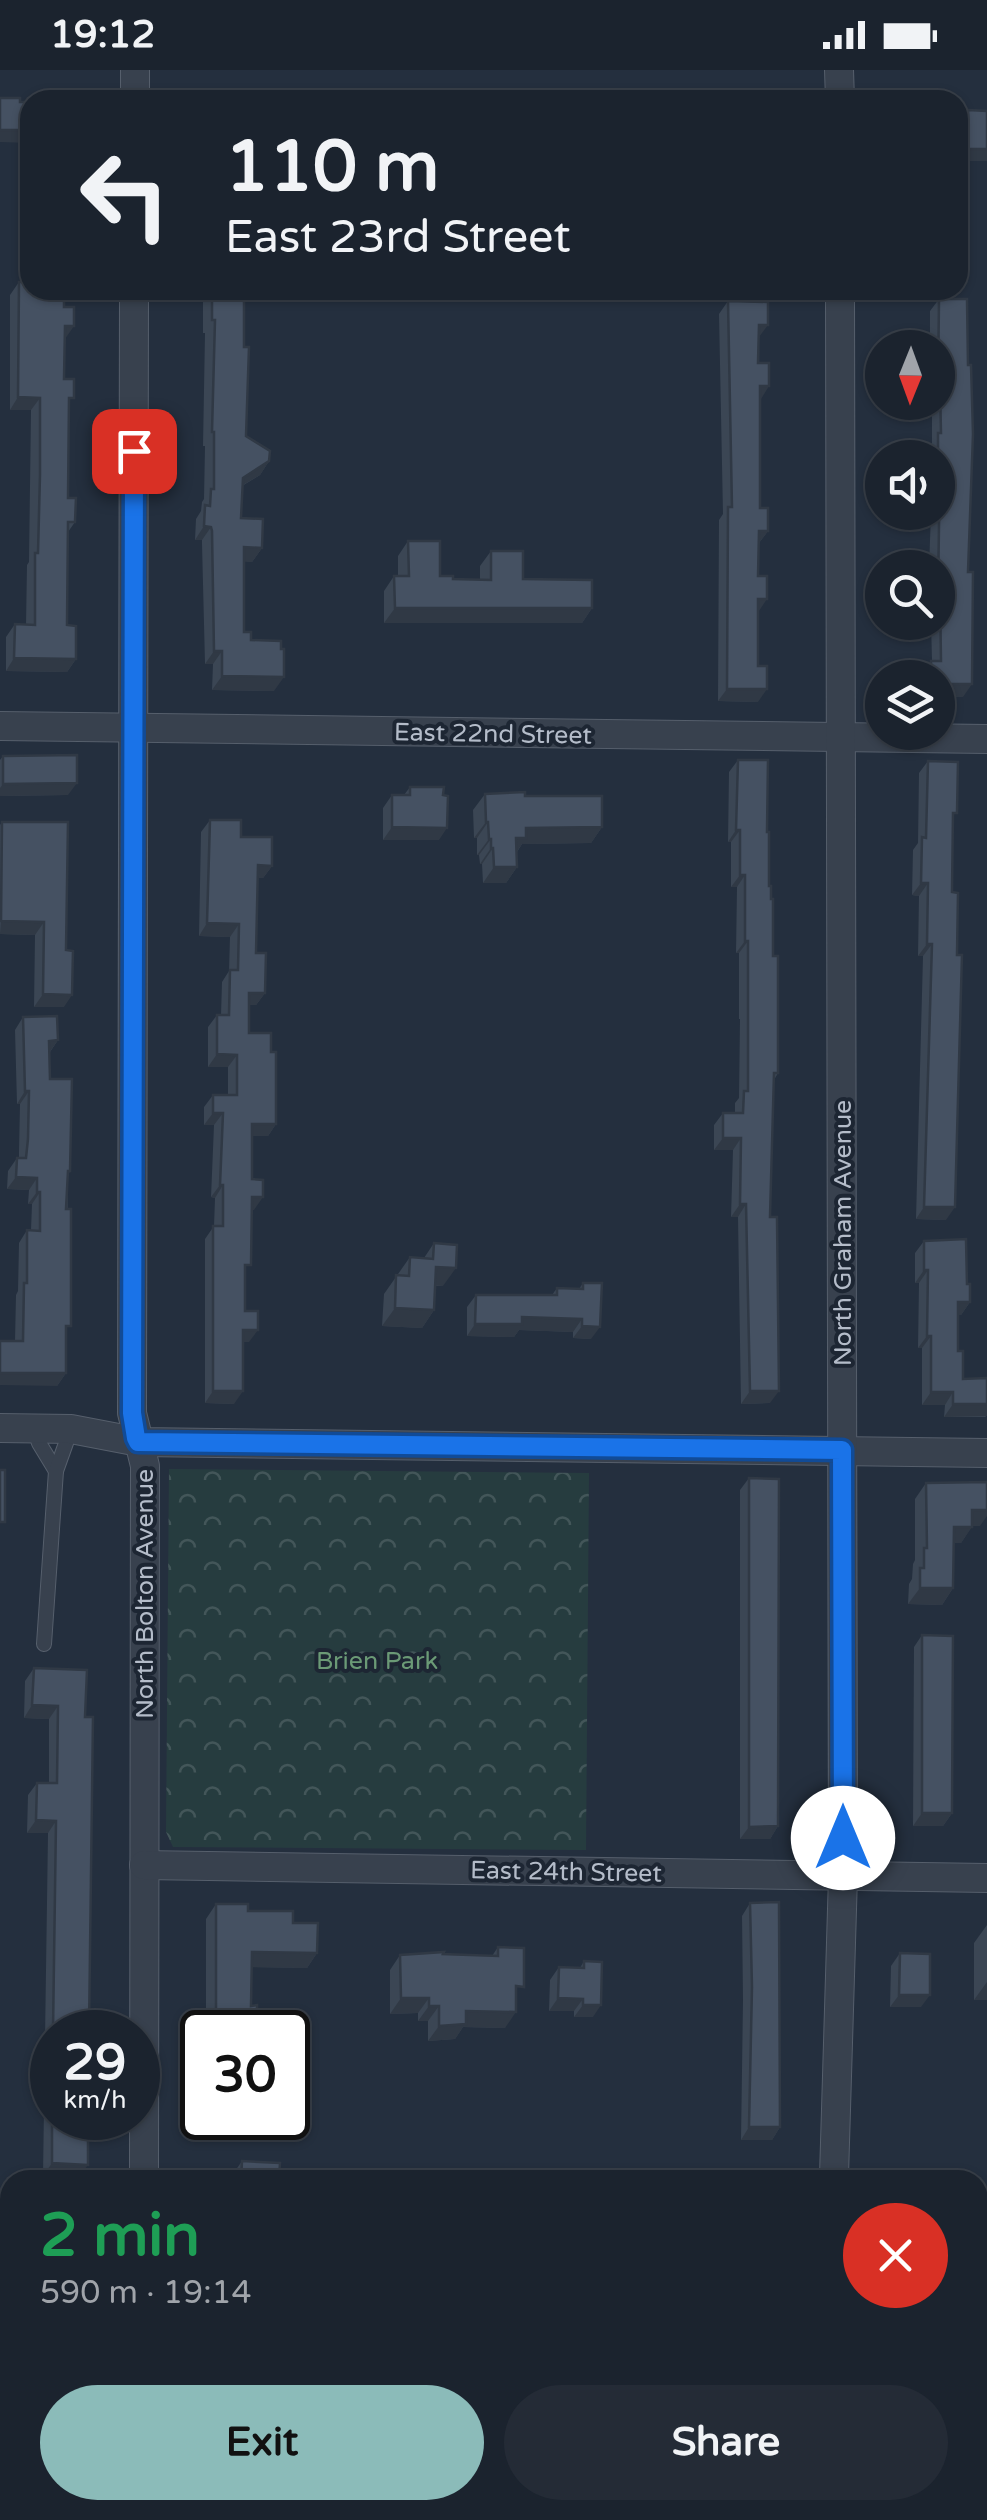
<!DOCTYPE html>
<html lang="en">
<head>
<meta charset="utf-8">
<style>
  body { margin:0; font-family:"Varela Round",sans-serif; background:#242b36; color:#f1f3f6; height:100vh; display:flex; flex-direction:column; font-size:38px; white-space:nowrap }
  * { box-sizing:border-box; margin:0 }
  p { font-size:32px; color:#a0a4aa }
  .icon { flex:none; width:55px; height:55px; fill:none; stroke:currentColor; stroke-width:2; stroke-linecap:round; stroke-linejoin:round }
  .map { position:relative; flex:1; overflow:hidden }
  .sheet { position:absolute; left:0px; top:2100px; width:988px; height:350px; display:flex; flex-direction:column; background:#1b232e; border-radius:30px 30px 0 0; box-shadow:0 2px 8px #0004,0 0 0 2px #39404a }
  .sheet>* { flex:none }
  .top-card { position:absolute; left:20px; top:20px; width:948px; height:210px; border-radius:30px; box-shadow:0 2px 8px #0004,0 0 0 2px #39404a; background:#1b232e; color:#f1f3f6; overflow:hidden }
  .needle { width:65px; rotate:181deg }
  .buttons { position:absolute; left:865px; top:260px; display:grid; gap:20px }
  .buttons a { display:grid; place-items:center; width:90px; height:90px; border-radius:50%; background:#1b232e; box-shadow:0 2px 8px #0004,0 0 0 2px #39404a; font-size:50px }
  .speed { position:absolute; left:30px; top:1940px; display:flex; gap:20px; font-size:50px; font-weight:700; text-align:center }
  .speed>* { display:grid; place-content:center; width:130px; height:130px; border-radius:50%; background:#1b232e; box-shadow:0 2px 8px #0004,0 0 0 2px #39404a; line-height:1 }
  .speed small { font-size:25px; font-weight:400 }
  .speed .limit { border:5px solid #111; border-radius:15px; background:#fff; color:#111 }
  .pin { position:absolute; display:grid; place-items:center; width:85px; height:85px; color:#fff; margin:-42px; border-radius:20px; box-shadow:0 5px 15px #0006 }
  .me { position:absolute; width:110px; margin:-55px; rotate:0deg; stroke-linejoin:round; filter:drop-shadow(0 0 8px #0008) }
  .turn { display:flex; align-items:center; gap:35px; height:210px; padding:0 40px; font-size:45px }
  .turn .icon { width:130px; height:130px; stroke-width:2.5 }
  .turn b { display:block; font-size:70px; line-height:85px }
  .round { display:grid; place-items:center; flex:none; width:105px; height:105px; border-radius:52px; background:#242b36 }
  .head { display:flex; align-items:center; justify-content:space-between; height:170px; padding:0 40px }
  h1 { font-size:60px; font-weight:700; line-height:75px; color:#1e9e55 }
  .button { display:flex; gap:20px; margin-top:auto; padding:20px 40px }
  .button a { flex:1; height:115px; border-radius:60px; background:#8bbbb9; color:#111; font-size:40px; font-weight:700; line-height:115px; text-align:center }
  .button a+a { background:#242b36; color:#f1f3f6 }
  .status { display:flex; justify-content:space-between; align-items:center; height:70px; padding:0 50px; background:#1b232e; direction:ltr }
  .status svg { height:28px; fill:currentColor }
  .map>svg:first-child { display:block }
  .park { fill:url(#park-crowns) }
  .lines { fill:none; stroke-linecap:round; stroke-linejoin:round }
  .service-casing { stroke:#565f6c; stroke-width:16 }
  .minor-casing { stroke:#565f6c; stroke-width:30 }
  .service { stroke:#38414e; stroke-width:14 }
  .minor { stroke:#38414e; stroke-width:28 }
  .rail-casing { stroke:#5a6575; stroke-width:11 }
  .rail { stroke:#1d2633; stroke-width:8; stroke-dasharray:22; stroke-linecap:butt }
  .wall { fill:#3b4654 }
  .shaded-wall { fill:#303945 }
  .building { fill:#455162; stroke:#303945; stroke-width:2.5 }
  .route-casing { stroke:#114b97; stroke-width:25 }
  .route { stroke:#1a73e8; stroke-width:18 }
  .labels { text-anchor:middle; stroke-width:8; stroke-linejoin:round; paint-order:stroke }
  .street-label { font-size:25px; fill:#b4bcc9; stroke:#1d2633 }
  .park-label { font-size:25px; fill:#6b9a76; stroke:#1d2633 }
</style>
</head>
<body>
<div class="status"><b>19:12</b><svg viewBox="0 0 49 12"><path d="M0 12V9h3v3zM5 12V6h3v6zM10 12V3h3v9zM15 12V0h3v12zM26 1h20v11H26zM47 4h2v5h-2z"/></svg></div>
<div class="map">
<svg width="987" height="2450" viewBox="0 0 987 2450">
  <defs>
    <pattern id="park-crowns" width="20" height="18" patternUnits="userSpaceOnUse" patternTransform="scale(2.5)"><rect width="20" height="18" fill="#263c3f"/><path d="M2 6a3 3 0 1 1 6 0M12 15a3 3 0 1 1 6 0" fill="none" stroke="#435659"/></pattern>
  </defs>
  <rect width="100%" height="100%" fill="#242f3e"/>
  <polygon class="park" points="169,1399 589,1403 586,1780 173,1777 166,1762"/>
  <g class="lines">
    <g class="service-casing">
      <g id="service">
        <polyline points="34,1358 39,1373 56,1401"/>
        <polyline points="44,1574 56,1401 71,1359"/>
        <polyline points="978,2307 987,2306"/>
        <polyline points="978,2438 987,2438"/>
        <polyline points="831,2441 871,2440"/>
      </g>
    </g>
    <g class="minor-casing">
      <g id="minor">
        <polyline points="839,0 840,30"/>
        <polyline points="135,30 135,0"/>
        <polyline points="134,220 132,1343 145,1396 144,2110"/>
        <polyline points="0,656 987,669"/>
        <polyline points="0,1358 71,1359 139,1372 987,1383"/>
        <polyline points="144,1795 987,1808"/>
        <polyline points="834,2106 843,1806 840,220"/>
        <polyline points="831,2450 831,2440"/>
      </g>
    </g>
    <use href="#service" class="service"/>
    <use href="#minor" class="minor"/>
    <g class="rail-casing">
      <g id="rail">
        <polyline points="978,2247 987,2245"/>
        <polyline points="68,2450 111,2440"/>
      </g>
    </g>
    <use href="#rail" class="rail"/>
  </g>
  <g class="wall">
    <polygon points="968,40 987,41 987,91 959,91 959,52"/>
    <polygon points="19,212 65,269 64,309 69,335 68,428 75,452 68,462 67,555 76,589 67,602 6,601 6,567 15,554 26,555 27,495 29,492 31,340 10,340 10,225"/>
    <polygon points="210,220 244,220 246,366 269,391 260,405 242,416 241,448 262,478 252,492 244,491 244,562 251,570 274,621 212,620 213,594 205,594 202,474 202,470 195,470 196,449 201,441 202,432 204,429 205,376 203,376 205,263 203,263 203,231"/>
    <polygon points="939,229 963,627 938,626 938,608 922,608 922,604 932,591 931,552 938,552 938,498 929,498 931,442 938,442 938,388 929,388 930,376 932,373 932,332 938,332 938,278 930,278 930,241"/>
    <polygon points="728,231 759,267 760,438 768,461 759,473 758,632 718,631 719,450 723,444 719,244"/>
    <polygon points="408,471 440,506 453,509 480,510 480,496 491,481 523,509 592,538 582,553 384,553 384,521 394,506 398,506 398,486"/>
    <polygon points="3,686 68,725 0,726 0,690"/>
    <polygon points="738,690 767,762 773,886 778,1003 774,1010 770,1147 770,1333 741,1334 738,1147 731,1147 733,1080 714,1080 714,1055 723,1043 735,1043 735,1033 739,1028 740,949 739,949 739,883 736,883 737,817 731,817 731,772 728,772 729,702"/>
    <polygon points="928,691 953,749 946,1150 916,1149 923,886 918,886 919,826 912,825 913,780 918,773 919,703"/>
    <polygon points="410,717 439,770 383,770 383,738 392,725 404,725"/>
    <polygon points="485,724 602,757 591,773 522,774 517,782 517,797 506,813 483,813 482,794 480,794 479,785 477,785 477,768 474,768 473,740"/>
    <polygon points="210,750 241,767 272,796 263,808 258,808 256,883 265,923 256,935 249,935 249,963 271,982 276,1054 268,1066 252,1066 252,1109 254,1140 252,1140 245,1204 245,1241 249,1272 243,1272 234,1334 205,1333 205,1169 214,1156 215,1128 211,1127 214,1055 204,1055 204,1037 213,1025 228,1025 228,997 208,997 208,957 217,945 221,945 222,912 229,901 230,867 199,866 201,762"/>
    <polygon points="2,752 68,752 64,937 34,937 35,865 0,864 0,755"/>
    <polygon points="23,947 58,970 50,982 50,1009 70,1101 68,1105 66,1303 57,1316 15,1271 16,1225 18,1221 19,1173 27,1160 31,1160 32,1134 28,1134 29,1120 7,1119 8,1101 17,1088 19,1088 19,1082 20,1034 17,1034 15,960"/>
    <polygon points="924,1171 967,1214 970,1232 961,1245 958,1244 958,1281 963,1309 986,1347 944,1347 945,1335 922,1335 922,1278 918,1278 919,1213 915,1213 915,1183"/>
    <polygon points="434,1173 443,1216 436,1216 434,1240 422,1258 382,1256 384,1224 410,1187 424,1188"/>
    <polygon points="583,1213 591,1269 573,1268 573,1262 519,1260 514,1267 467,1266 467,1237 476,1225 552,1225 557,1218 579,1219"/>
    <polygon points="749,1408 778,1756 770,1769 740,1769 740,1420"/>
    <polygon points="926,1413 980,1456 972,1456 961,1473 954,1473 953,1518 942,1535 908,1534 909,1514 912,1509 913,1494 915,1490 915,1429"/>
    <polygon points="922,1565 952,1743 943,1756 913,1756 914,1577"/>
    <polygon points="34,1598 85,1647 89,1962 52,1962 52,2048 79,2107 43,2106 48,1763 27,1763 28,1725 37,1713 49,1713 49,1649 24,1648 25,1611"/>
    <polygon points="750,1833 780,2057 772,2070 741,2070 743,1930 742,1846"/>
    <polygon points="216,1834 293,1853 317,1883 307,1898 251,1897 251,1936 253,1962 206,1962 206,1849"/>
    <polygon points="987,1855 987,1930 974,1930 974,1873"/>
    <polygon points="498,1877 516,1928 505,1958 463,1957 455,1969 428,1971 428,1951 418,1951 418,1943 390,1944 390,1900 400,1885 492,1886"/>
    <polygon points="900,1883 921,1937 890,1937 891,1896"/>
    <polygon points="584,1891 593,1947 574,1947 574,1941 549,1941 550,1910 559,1897 580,1898"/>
    <polygon points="211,2048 247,2048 247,2053 237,2068 212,2068"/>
    <polygon points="242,2091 279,2110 233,2110 233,2104"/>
    <polygon points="10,2142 10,2308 2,2308 3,2152"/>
  </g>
  <g class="shaded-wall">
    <polygon points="0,60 30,60 30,73 0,72"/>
    <polygon points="968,79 987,79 987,91 959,91"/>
    <polygon points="759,255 768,255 759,267"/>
    <polygon points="65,256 74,256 65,269"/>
    <polygon points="760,316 769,316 761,329"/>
    <polygon points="18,327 40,328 31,340 10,340"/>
    <polygon points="269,391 260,405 233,421 243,408"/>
    <polygon points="204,456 211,457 202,470 195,470"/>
    <polygon points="759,461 768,461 759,473"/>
    <polygon points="244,477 262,478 252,492 234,491"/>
    <polygon points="758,529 767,529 759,541"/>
    <polygon points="395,538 592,538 582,553 384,553"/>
    <polygon points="214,581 222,581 213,594 205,594"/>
    <polygon points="14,588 76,589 67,602 6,601"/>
    <polygon points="222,606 284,607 274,621 212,620"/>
    <polygon points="938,614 972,614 963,627 938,626"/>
    <polygon points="727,619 767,619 758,632 718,631"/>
    <polygon points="77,713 68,725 0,726 0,718 3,714"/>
    <polygon points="486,752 488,752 477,768 474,768"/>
    <polygon points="392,757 447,758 439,770 383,770"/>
    <polygon points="602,757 591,773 522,774 515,784 505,784 526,758"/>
    <polygon points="736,760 740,760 731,772 728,772"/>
    <polygon points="489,769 491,769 479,785 477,785"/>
    <polygon points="491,778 493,778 482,794 480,794"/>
    <polygon points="258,795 272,796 263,808 250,808"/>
    <polygon points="494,797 517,797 506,813 483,813"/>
    <polygon points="740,805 745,805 737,817 731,817"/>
    <polygon points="921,813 928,813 919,826 912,825"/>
    <polygon points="1,851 44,852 35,865 0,864"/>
    <polygon points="207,853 239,854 230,867 199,866"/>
    <polygon points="745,871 748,871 739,883 736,883"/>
    <polygon points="927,874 932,874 923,886 918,886"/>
    <polygon points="249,923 265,923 256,935 241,935"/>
    <polygon points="43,924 72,925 64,937 34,937"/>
    <polygon points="58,970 49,983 49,971"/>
    <polygon points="217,984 237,985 228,997 208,997"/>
    <polygon points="25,1021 29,1021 20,1034 17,1034"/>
    <polygon points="213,1043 223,1043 214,1055 204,1055"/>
    <polygon points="252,1054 276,1054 268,1066 243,1066"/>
    <polygon points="723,1068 741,1068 733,1080 714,1080"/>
    <polygon points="16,1107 37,1108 29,1120 7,1119"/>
    <polygon points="220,1115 223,1115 215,1128 211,1127"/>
    <polygon points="37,1122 40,1122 32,1134 28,1134"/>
    <polygon points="252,1127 263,1127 254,1140 244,1140"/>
    <polygon points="740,1134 746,1134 738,1147 731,1147"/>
    <polygon points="924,1137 955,1137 946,1150 916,1149"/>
    <polygon points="436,1197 456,1198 443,1216 424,1215"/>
    <polygon points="924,1200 928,1200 919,1213 915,1213"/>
    <polygon points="958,1232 970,1232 961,1245 950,1244"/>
    <polygon points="395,1238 434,1240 422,1258 382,1256"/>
    <polygon points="522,1247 582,1249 573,1262 519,1260 514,1267 467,1266 475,1254"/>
    <polygon points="582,1256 600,1257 591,1269 573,1268"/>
    <polygon points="243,1260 258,1260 249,1272 234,1272"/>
    <polygon points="927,1266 931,1266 922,1278 918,1278"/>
    <polygon points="0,1303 66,1303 57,1316 0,1315"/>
    <polygon points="213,1321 243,1321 234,1334 205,1333"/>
    <polygon points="750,1321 779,1321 770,1333 741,1334"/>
    <polygon points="931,1322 953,1322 945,1335 922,1335"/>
    <polygon points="953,1334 987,1334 987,1346 944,1347"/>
    <polygon points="972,1440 987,1440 987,1446 980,1456 960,1456"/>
    <polygon points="954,1457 972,1457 961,1473 942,1473"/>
    <polygon points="920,1518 953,1518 942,1535 908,1534"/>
    <polygon points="32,1635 58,1636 49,1649 24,1648"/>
    <polygon points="922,1743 952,1743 943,1756 913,1756"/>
    <polygon points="36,1750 56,1751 48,1763 27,1763"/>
    <polygon points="778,1756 770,1769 740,1769 749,1757"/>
    <polygon points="252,1882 317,1883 307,1898 241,1897"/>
    <polygon points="987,1912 987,1930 974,1930"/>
    <polygon points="899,1925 930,1925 921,1937 890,1937"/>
    <polygon points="401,1928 429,1928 418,1943 390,1944"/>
    <polygon points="558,1928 583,1929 574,1941 549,1941"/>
    <polygon points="583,1935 601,1935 593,1947 574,1947"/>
    <polygon points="429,1936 439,1936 428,1951 418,1951"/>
    <polygon points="466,1941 516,1942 505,1958 463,1957 455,1969 428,1971 439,1956"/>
    <polygon points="222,2053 247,2053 237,2068 212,2068"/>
    <polygon points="749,2057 780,2057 772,2070 741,2070"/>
    <polygon points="52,2093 88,2095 79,2107 43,2106"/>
    <polygon points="10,2296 10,2308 2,2308"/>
  </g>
  <g class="building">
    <polygon points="207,25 264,26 264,30 198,30 200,26"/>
    <polygon points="542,25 542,30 516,30 516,26"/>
    <polygon points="0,28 20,28 20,32 30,32 30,60 0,60"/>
    <polygon points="306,28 329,28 328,30 306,30"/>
    <polygon points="645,28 669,29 669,30 645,30"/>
    <polygon points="388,29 464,30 388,30"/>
    <polygon points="968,40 987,41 987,79 968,79"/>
    <polygon points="19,212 30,212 30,220 64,220 64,237 74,237 74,256 65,256 64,309 74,309 74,328 69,328 68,428 76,428 75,452 68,452 67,555 76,556 76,589 14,588 15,554 35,555 35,483 38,483 40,405 40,328 18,327"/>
    <polygon points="212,220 244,220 244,277 249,277 246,366 270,381 269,391 243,408 241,448 263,449 262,478 244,477 244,562 251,562 251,570 281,571 281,579 284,579 284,607 222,606 222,581 214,581 212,461 211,457 204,456 205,435 210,436 211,419 214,419 214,362 212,362 215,250 212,250"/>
    <polygon points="939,229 967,229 968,295 971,295 973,364 968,502 973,502 972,614 938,614 938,608 931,608 931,591 941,591 940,525 938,525 940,386 938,386 938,363 941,363 940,317 938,317"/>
    <polygon points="728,231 768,232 768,255 759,255 758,293 769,293 769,316 760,316 760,438 768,438 768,461 759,461 758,506 767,506 767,529 758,529 758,596 767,596 767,619 727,619 728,437 732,437"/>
    <polygon points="408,471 440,471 440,506 453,506 453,509 491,510 491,481 523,481 523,509 592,510 592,538 395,538 394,506 409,506"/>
    <polygon points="77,685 77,713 3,714 3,686"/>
    <polygon points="738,690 768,690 767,762 769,762 769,816 771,816 771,829 773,829 773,886 778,886 778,1003 774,1003 770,1147 777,1147 779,1321 750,1321 746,1134 740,1134 741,1068 723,1068 723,1043 743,1043 744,1021 748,1021 748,871 745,871 745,805 740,805 740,760 736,760"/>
    <polygon points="928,691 958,692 957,743 953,743 952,822 958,823 957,885 962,885 955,1137 924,1137 932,874 927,874 928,813 921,813 922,767 926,768"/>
    <polygon points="410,717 444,717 443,725 448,726 447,758 392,757 392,725 410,725"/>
    <polygon points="525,722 525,726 602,726 602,757 526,758 526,768 516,768 517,797 494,797 493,778 491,778 491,769 489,769 488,752 486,752 485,724"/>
    <polygon points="210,750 241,750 241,767 272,767 272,796 258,795 256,883 266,883 265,923 249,923 249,963 271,963 271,982 276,982 276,1054 252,1054 252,1109 263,1110 263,1127 252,1127 251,1195 245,1195 245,1241 258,1241 258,1260 243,1260 243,1321 213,1321 213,1156 223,1156 223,1115 220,1115 223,1043 213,1043 213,1025 237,1025 237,985 217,984 217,945 229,945 230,900 238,900 239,854 207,853"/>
    <polygon points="2,752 68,752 66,880 73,881 72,925 43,924 44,852 1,851"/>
    <polygon points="57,946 58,970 49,971 50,1009 72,1009 70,1101 68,1101 66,1139 71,1139 71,1256 66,1256 66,1303 0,1303 0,1271 23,1271 24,1213 27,1213 27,1160 40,1161 40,1122 37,1122 37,1108 16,1107 17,1088 26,1088 28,1069 29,1021 25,1021 23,947"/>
    <polygon points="966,1169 967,1214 970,1214 970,1232 958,1232 958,1281 963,1281 963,1309 987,1308 987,1334 953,1334 953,1322 931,1322 931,1266 927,1266 928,1200 924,1200 924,1171"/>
    <polygon points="434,1173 457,1175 456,1198 436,1197 434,1240 395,1238 396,1205 409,1206 410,1187 433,1189"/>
    <polygon points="583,1213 602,1213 600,1257 582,1256 582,1249 522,1247 522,1254 475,1254 476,1225 557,1225 557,1218 583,1219"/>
    <rect x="0" y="1400" width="5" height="52"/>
    <polygon points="749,1408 779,1409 778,1756 749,1757"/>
    <polygon points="987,1412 987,1440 972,1440 972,1457 954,1457 953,1518 920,1518 920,1498 924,1498 924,1478 927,1478 926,1413"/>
    <polygon points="922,1565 953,1566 952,1743 922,1743"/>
    <polygon points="34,1598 87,1600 85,1647 93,1647 89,1962 53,1962 56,1751 36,1750 37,1713 57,1713 58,1636 32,1635"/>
    <polygon points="779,1832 780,2057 749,2057 752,1917 750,1833"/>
    <polygon points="216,1834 248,1834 248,1841 293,1841 293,1853 318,1853 317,1883 252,1882 251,1936 257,1935 257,1957 251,1957 250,1962 216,1962"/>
    <polygon points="498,1877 524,1878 524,1917 516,1916 516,1942 466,1941 466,1954 439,1956 439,1936 429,1936 429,1928 401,1928 400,1885 444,1882 443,1884 498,1886"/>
    <polygon points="900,1883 930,1884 930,1925 899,1925"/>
    <polygon points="584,1891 602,1892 601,1935 583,1935 583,1929 558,1928 559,1897 584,1898"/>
    <polygon points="52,2026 52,2048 88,2048 88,2095 52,2093"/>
    <rect x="222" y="2048" width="25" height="5"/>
    <polygon points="242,2091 280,2093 279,2110 241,2110"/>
  </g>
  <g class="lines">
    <g class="route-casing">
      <polyline id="route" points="134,381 132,1343 136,1368 138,1372 842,1380 843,1768"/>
    </g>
    <use href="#route" class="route"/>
  </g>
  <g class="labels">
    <g class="street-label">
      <text transform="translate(493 663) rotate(1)" y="9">East 22nd Street</text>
      <text transform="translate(842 1163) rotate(-90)" y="9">North Graham Avenue</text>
      <text transform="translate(144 1524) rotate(-90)" y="9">North Bolton Avenue</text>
      <text transform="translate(566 1801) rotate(1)" y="9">East 24th Street</text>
    </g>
    <g class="park-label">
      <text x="377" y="1599">Brien Park</text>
    </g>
  </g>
</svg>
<div class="buttons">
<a><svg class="needle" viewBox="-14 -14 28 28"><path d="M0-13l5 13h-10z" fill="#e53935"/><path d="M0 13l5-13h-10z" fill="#a0a4aa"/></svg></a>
<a><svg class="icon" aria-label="sound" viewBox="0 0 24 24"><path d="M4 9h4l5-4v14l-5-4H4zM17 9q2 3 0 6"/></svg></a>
<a><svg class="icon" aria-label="search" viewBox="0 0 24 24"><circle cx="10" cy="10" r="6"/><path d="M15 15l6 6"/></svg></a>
<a><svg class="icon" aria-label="layers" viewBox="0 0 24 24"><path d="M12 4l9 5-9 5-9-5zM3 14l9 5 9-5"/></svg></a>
</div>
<div class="speed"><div>29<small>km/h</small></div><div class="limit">30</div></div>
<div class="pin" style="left:134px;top:381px;background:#d93025"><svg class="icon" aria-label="arrive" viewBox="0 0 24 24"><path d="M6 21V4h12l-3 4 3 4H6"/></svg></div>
<svg class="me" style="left:843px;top:1768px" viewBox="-20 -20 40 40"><circle r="19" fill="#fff"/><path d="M0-13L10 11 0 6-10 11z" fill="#1a73e8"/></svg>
<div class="top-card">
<div class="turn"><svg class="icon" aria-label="left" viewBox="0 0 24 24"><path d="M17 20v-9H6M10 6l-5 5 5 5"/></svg><div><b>110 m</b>East 23rd Street</div></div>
</div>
<section class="sheet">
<div class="head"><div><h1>2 min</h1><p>590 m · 19:14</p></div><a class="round" style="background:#d93025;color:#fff"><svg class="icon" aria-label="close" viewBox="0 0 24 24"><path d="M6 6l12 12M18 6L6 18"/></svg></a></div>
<div class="button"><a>Exit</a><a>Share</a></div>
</section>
</div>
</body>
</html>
